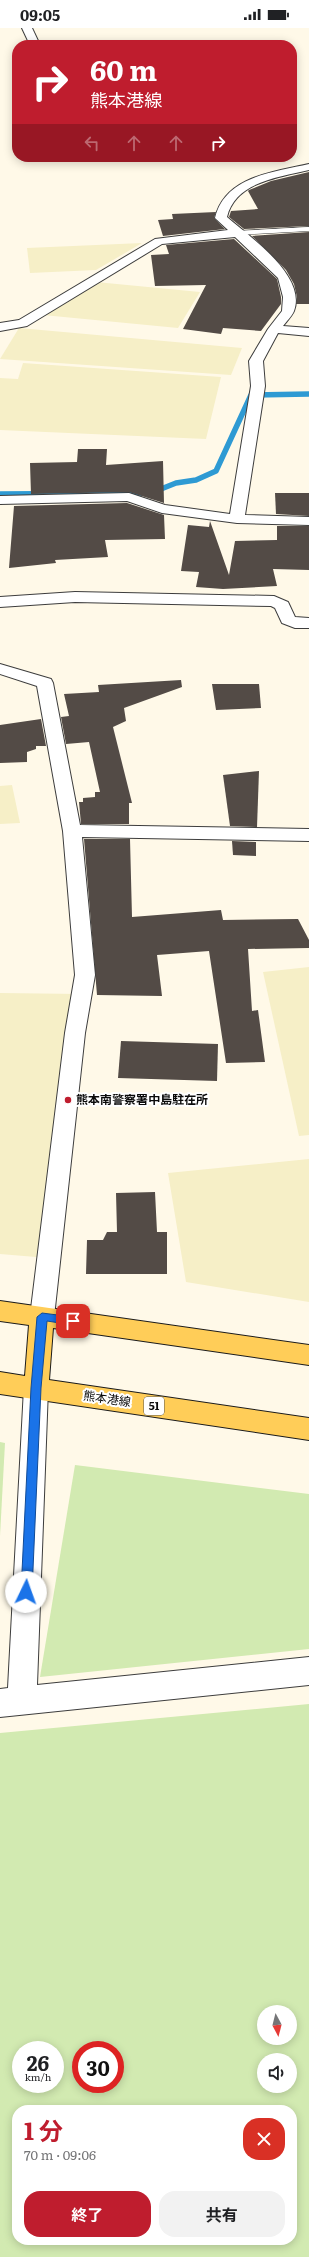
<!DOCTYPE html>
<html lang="ja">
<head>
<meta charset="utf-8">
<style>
  body { margin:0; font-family:Literata,"Noto Sans JP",serif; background:#f2f2f2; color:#202124; height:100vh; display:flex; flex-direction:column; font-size:15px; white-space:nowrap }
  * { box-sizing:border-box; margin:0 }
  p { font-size:13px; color:#757577 }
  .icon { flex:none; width:22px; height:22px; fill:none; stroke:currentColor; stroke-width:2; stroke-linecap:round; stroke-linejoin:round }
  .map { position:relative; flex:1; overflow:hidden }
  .drawer { position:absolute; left:12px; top:2077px; width:285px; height:140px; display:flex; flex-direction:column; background:#fff; border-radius:16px; box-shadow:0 2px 10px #0003 }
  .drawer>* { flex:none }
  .top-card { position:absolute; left:12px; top:12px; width:285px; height:122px; border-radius:16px; box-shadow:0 2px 10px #0003; background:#bf1d2e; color:#fff; overflow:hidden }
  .needle { width:26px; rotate:173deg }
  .fabs { position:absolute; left:257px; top:1977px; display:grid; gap:8px }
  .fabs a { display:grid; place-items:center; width:40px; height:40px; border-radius:50%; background:#fff; box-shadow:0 2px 10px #0003; font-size:20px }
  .speed { position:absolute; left:12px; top:2013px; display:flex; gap:8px; font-size:20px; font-weight:700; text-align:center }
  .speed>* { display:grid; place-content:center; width:52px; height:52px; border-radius:50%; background:#fff; box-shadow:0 2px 10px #0003; line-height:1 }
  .speed small { font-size:10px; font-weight:400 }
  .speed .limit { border:6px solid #d22; background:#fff; color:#111 }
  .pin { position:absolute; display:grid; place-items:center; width:34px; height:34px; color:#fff; margin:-17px; border-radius:8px; box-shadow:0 2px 6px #0006 }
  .me { position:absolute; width:44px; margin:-22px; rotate:3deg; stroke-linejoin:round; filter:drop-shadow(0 0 3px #0008) }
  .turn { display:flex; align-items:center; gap:14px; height:84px; padding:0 12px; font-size:18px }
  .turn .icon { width:52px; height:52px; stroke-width:2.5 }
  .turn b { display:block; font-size:28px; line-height:34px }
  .lanes { display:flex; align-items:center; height:38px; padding:0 12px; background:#0003; justify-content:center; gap:20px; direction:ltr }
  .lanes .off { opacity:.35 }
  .round { display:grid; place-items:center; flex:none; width:42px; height:42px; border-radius:16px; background:#f2f2f2 }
  .summary { display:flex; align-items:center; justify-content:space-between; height:68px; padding:0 12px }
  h1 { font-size:24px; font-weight:700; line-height:30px; color:#bf1d2e }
  .cta { display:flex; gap:8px; margin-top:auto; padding:8px 12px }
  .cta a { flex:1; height:46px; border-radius:16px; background:#bf1d2e; color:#fff; font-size:16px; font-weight:700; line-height:46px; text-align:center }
  .cta a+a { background:#f2f2f2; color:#202124 }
  .status { display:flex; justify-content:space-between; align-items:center; height:28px; padding:0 20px; background:#fff; direction:ltr }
  .status svg { height:11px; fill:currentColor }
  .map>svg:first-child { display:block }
  .farmland { fill:#f6efc7 }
  .green { fill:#d2eab1; fill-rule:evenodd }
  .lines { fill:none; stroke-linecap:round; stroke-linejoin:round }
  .stream { stroke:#2e9ad3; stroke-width:5.5 }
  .building { fill:#534b46 }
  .service-casing { stroke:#3d3d3d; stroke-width:1 }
  .minor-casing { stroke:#3d3d3d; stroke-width:2 }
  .primary-casing { stroke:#1b1b1b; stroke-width:2 }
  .service { fill:#fff; fill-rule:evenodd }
  .minor { fill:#fff; fill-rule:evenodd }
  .primary { fill:#ffcd58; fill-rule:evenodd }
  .route { fill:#1a73e8; stroke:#114b97 }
  .poi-dot { fill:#bf1d2e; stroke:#fff; stroke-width:1.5 }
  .labels { text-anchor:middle; stroke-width:4; stroke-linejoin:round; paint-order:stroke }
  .shield { fill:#fff; stroke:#545454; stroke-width:1 }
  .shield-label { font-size:11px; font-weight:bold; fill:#0a0a0a }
  .poi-label { font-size:12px; font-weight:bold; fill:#0a0a0a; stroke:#fff; text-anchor:start }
  .street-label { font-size:12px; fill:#0a0a0a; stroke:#fff }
</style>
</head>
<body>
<div class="status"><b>09:05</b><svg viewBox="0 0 49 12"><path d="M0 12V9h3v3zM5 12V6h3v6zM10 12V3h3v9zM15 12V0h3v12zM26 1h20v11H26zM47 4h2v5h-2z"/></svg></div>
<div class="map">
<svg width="309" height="2229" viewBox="0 0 309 2229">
  <rect width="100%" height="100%" fill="#fff9e8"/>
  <g class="farmland">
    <polygon points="142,215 96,242 30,245 27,220"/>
    <polygon points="96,254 200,264 178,300 43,287"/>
    <polygon points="19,300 242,320 231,347 0,331"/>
    <polygon points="23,335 221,349 206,411 0,402 0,350 18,351"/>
    <polygon points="12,757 20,795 0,796 0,758"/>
    <polygon points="309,939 309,1107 299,1108 263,944"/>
    <polygon points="0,965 82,966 48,1230 0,1226"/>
    <polygon points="309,1131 309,1274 186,1254 168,1145"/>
  </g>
  <g class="green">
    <polygon points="0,1414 5,1415 0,1508"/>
    <polygon points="75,1437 309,1466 309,1621 40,1649"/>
    <path d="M309 1676V2229H0V1705ZM264 1984H290V2010H264ZM21 2022H55V2056H21ZM81 2022H115V2056H81ZM264 2032H290V2058H264ZM17 2082H292V2212H17Z"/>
  </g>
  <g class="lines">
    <polyline class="stream" points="0,466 151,465 176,455 196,452 216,443 251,367 309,366"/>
  </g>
  <g class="building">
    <polygon points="309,144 309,198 244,201 229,189 231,183 258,181 248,163 249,162 271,153"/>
    <polygon points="216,184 214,190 225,201 163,208 158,192 173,191 172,186"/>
    <polygon points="309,204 309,276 296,276 297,269 294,256 286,242 252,208"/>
    <polygon points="234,211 277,251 281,269 281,276 261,303 223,300 221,306 183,301 206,257 155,258 151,227 169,226 166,217"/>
    <polygon points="78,421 107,421 106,437 163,433 164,475 129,464 31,466 30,435 77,434"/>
    <polygon points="275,465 309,465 309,488 276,486"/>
    <polygon points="127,475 164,487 165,511 105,512 108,529 55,532 56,535 9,540 14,478"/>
    <polygon points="210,493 229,547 235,513 277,512 277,498 309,498 309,542 273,541 277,558 223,561 196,559 199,544 181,543 188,497 209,499"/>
    <polygon points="181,652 182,659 124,680 126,693 113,699 132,775 129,775 129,796 81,796 79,774 83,774 83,770 95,769 95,764 100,764 89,714 66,716 61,689 69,688 64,666 99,664 98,657"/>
    <polygon points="212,656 259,656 261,680 216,682"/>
    <polygon points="41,691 46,718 36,718 36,721 27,724 27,734 0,735 0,697"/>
    <polygon points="259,743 257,799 230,798 223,747"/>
    <polygon points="84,811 130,811 132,889 221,882 223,892 298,891 309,912 309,920 248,921 252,983 258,982 265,1034 226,1035 209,923 157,927 162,968 97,967"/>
    <polygon points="232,813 256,814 256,828 233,827"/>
    <polygon points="121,1013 218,1016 217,1053 118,1050"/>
    <polygon points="155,1164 157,1204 167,1204 167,1246 86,1246 87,1212 103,1212 107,1204 117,1204 116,1165"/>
  </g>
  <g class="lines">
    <g class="service-casing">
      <polygon id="service" points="309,199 309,203 236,207 233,205 236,203"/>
    </g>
    <g class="minor-casing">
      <g id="minor">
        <polygon points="22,0 32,0 40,17 30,17"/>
        <path d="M309 136V142C279 149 235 154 227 189 250 209 307 248 294 283 292 288 286 294 283 298L309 300V308L278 305 263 333 265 358 245 487 309 489V497L237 495 162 485 127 473 0 476V468L129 465 165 477 230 486 251 358 249 333 268 301 282 283 283 269 278 250 235 209 162 216 27 298 0 303V295L19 292 155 211 228 202 215 190C225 148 274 144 309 136Z"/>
        <polygon points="75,564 274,568 288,574 295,589 309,590 309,600 295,600 282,595 275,580 271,578 75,574 0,579 0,569"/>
        <polygon points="0,636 51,651 53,655 80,797 309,801 309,813 82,809 95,947 85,1005 54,1289 50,1296 42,1299 34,1296 30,1289 65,1005 75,947 63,803 37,658 0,646"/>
        <polygon points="36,1349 45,1353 48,1360 37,1657 309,1629 309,1657 0,1689 0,1661 8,1660 24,1360 27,1353"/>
      </g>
    </g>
    <g class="primary-casing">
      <polygon id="primary" points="0,1273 309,1317 309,1337 53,1300 49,1352 309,1390 309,1412 0,1366 0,1344 25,1348 29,1297 0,1293"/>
    </g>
    <use href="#service" class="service"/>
    <use href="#minor" class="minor"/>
    <use href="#primary" class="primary"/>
  </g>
  <polygon class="route" points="42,1285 73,1289 78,1293 73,1297 47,1293 41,1360 32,1564 30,1568 26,1569 23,1568 21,1564 31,1360 37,1289"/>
  <circle class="poi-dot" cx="68" cy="1072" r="4"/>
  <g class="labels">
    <rect class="shield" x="144" y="1369" width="20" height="18" rx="3"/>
    <g class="shield-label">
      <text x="154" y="1382">51</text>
    </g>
    <g class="poi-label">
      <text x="76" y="1076">熊本南警察署中島駐在所</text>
    </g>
    <g class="street-label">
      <text transform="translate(107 1371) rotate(8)" y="4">熊本港線</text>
    </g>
  </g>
</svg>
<div class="fabs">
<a><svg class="needle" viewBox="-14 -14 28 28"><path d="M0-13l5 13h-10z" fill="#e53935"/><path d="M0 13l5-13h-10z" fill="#757577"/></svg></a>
<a><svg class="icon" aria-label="sound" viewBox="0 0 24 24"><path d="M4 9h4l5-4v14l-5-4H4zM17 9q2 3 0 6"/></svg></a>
</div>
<div class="speed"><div>26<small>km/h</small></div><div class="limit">30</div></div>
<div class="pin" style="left:73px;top:1293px;background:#d93025"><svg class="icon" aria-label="arrive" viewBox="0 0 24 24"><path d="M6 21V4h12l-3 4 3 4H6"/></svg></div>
<svg class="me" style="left:26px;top:1564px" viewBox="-20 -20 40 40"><circle r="19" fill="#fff"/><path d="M0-13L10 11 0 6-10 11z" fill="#1a73e8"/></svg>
<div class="top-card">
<div class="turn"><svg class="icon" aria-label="right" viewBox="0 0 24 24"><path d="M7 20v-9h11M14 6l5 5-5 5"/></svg><div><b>60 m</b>熊本港線</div></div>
<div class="lanes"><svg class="icon off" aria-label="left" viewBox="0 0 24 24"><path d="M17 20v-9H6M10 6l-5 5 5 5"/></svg><svg class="icon off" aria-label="ahead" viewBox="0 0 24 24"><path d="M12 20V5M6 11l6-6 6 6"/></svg><svg class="icon off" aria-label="ahead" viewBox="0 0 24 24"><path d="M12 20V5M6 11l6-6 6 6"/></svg><svg class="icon" aria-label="right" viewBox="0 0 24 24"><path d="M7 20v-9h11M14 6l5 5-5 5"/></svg></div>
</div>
<section class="drawer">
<div class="summary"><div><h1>1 分</h1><p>70 m · 09:06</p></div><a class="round" style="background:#d93025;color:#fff"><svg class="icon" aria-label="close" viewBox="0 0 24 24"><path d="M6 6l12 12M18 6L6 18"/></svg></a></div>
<div class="cta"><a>終了</a><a>共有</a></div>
</section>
</div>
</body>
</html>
